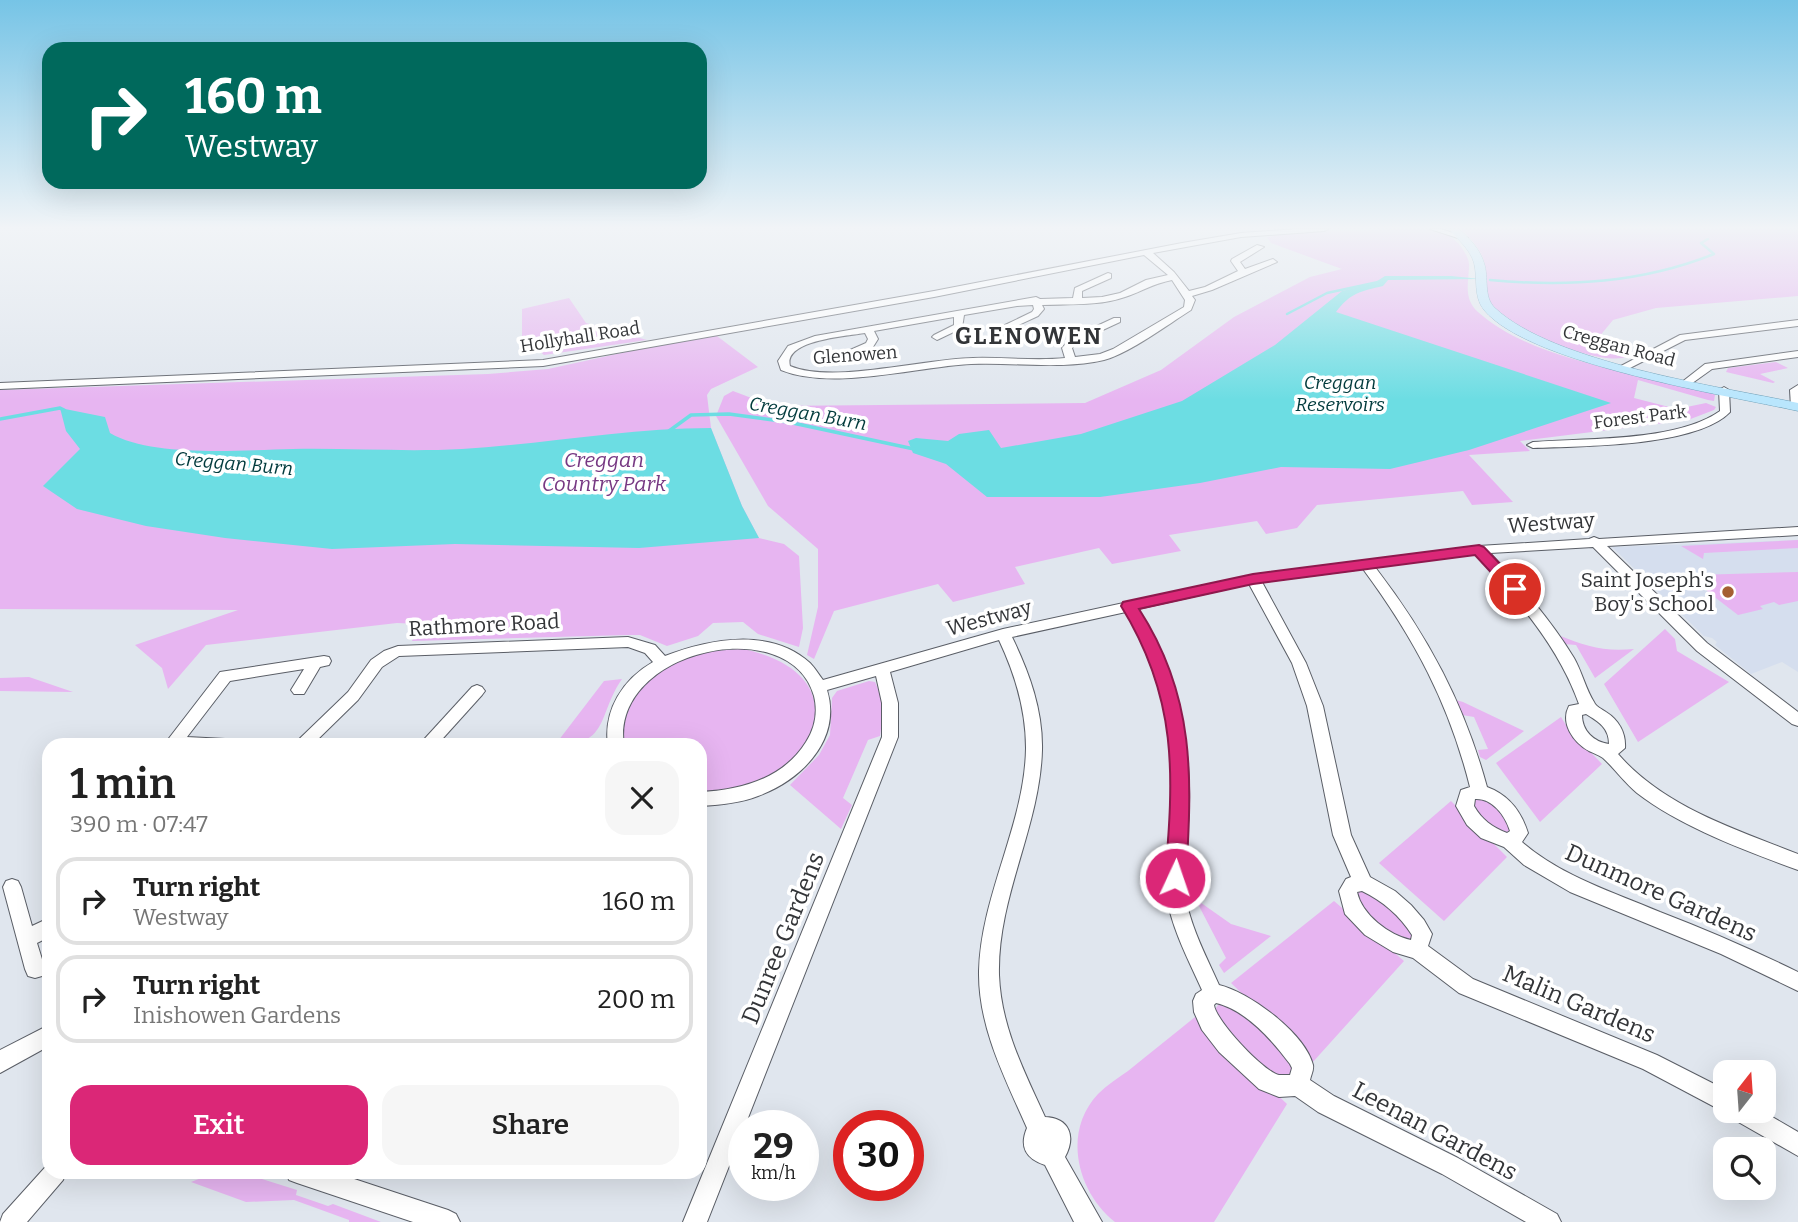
<!DOCTYPE html>
<html lang="en">
<head>
<meta charset="utf-8">
<style>
  body { margin:0; font-family:Bitter,serif; background:#f6f6f6; color:#222; height:100vh; display:flex; flex-direction:column; font-size:26px; white-space:nowrap }
  * { box-sizing:border-box; margin:0 }
  p { font-size:23px; color:#767676 }
  .icon { flex:none; width:38px; height:38px; fill:none; stroke:currentColor; stroke-width:2; stroke-linecap:round; stroke-linejoin:round }
  .map { position:relative; flex:1; overflow:hidden }
  .sheet { position:absolute; left:42px; top:738px; width:665px; height:441px; display:flex; flex-direction:column; background:#fff; border-radius:21px; box-shadow:0 7px 28px #0002 }
  .sheet>* { flex:none }
  .top-card { position:absolute; left:42px; top:42px; width:665px; height:147px; border-radius:21px; box-shadow:0 7px 28px #0002; background:#00695c; color:#fff; overflow:hidden }
  .needle { width:46px; rotate:17deg }
  .fabs { position:absolute; left:1713px; top:1060px; display:grid; gap:14px }
  .fabs a { display:grid; place-items:center; width:63px; height:63px; border-radius:14px; background:#fff; box-shadow:0 7px 28px #0002; font-size:35px }
  .speed { position:absolute; left:728px; top:1110px; display:flex; gap:14px; font-size:35px; font-weight:700; text-align:center }
  .speed>* { display:grid; place-content:center; width:91px; height:91px; border-radius:50%; background:#fff; box-shadow:0 7px 28px #0002; line-height:1 }
  .speed small { font-size:18px; font-weight:400 }
  .speed .limit { border:10px solid #d22; background:#fff; color:#111 }
  .pin { position:absolute; display:grid; place-items:center; width:60px; height:60px; color:#fff; margin:-30px; border:4px solid #fff; border-radius:50%; box-shadow:0 2px 7px #0007 }
  .me { position:absolute; width:77px; margin:-38px; rotate:3deg; stroke-linejoin:round; filter:drop-shadow(0 0 5px #0008) }
  .turn { display:flex; align-items:center; gap:24px; height:147px; padding:0 28px; font-size:32px }
  .turn .icon { width:91px; height:91px; stroke-width:2.5 }
  .turn b { display:block; font-size:49px; line-height:60px }
  .round { display:grid; place-items:center; flex:none; width:74px; height:74px; border-radius:21px; background:#f6f6f6 }
  .head { display:flex; align-items:center; justify-content:space-between; height:119px; padding:0 28px }
  h1 { font-size:42px; font-weight:600; line-height:52px }
  .button { display:flex; gap:14px; margin-top:auto; padding:14px 28px }
  .button a { flex:1; height:80px; border-radius:21px; background:#db2777; color:#fff; font-size:28px; font-weight:600; line-height:80px; text-align:center }
  .button a+a { background:#f6f6f6; color:#222 }
  ul { padding:0; list-style:none }
  li { display:flex; align-items:center; gap:21px; height:88px; margin:0 14px 10px; padding:0 14px; border:4px solid #e0e0e0; border-radius:21px }
  li div { flex:1 }
  li b { display:block; font-size:26px }
  li em { font-style:normal }
  .map>svg:first-child { display:block }
  .built { fill:#d5deee }
  .green { fill:#e7b5f1 }
  .water { fill:#6cdde3 }
  .lines { fill:none; stroke-linecap:round; stroke-linejoin:round }
  .stream-far1 { stroke:#6cdde3; stroke-width:2.5 }
  .stream { stroke:#6cdde3; stroke-width:3.5 }
  .minor-casing { stroke:#5a5e66; stroke-width:2 }
  .major-casing { stroke:#6c9eb7; stroke-width:1 }
  .minor { fill:#fff; fill-rule:evenodd }
  .major { fill:#b9e6fd; fill-rule:evenodd }
  .route { fill:#db2777; stroke:#8e194d; stroke-width:2 }
  .poi-dot { fill:#a45f31; stroke:#fff; stroke-width:2.5 }
  .labels { text-anchor:middle; stroke-width:7; stroke-linejoin:round; paint-order:stroke }
  .far-street-label { font-size:18px; fill:#333538; stroke:#fff }
  .far-water-label { font-size:19px; font-style:italic; fill:#013a3c; stroke:#fff }
  .park-label { font-size:21px; font-style:italic; fill:#773983; stroke:#fff }
  .street-label { font-size:21px; fill:#333538; stroke:#fff }
  .poi-label { font-size:21px; fill:#333538; stroke:#fff; text-anchor:end }
  .far-district-label { font-size:23px; font-weight:bold; letter-spacing:2px; fill:#333538; stroke:#fff }
  .near-street-label { font-size:24px; fill:#333538; stroke:#fff }
</style>
</head>
<body>
<div class="map">
<svg width="1798" height="1222" viewBox="0 0 1798 1222">
  <rect width="100%" height="100%" fill="#e0e6ee"/>
  <polygon class="built" points="1798,540 1798,672 1782,662 1751,674 1715,645 1717,642 1712,638 1704,636 1612,547"/>
  <g class="green">
    <path d="M1395 229C1420 229 1446 226 1462 248 1466 254 1470 261 1469 268 1468 284 1464 300 1478 312 1531 360 1639 374 1708 390L1715 395 1714 401 1708 400 1638 380 1634 398 1677 409 1706 403 1716 407 1714 410 1688 420 1520 441 1530 451 1469 455 1513 502 1472 505 1463 491 1317 505 1297 528 1266 534 1257 521 1169 535 1181 551 1112 564 1099 548 1015 567 1025 584 953 602 938 584 834 611 814 659 807 655 818 607V549L768 506 716 416 724 396 733 391 773 406 1085 403 1161 370 1234 317 1310 277 1342 269 1271 243 1267 237 1290 233Z"/>
    <path d="M1461 229H1790L1798 232V296L1656 308 1613 320 1594 343 1629 356C1604 369 1501 327 1489 301 1484 292 1486 279 1485 269 1485 253 1471 239 1461 229Z"/>
    <polygon points="569,298 586,323 647,340 544,355 522,337 522,309"/>
    <polygon points="713,333 758,367 711,389 707,395 711,428 742,506 759,538 784,544 799,556 803,628 799,647 758,634 743,622 713,623 698,636 667,646 640,635 628,635 412,641 419,624 397,623 206,645 168,689 162,668 135,645 238,610 0,609 0,390 488,374 548,369"/>
    <polygon points="1776,362 1788,368 1760,374 1775,382 1773,383 1726,372 1728,368"/>
    <polygon points="1798,540 1798,548 1704,553 1703,559 1681,546"/>
    <polygon points="1798,572 1798,601 1779,605 1774,602 1760,606 1763,609 1738,615 1708,592 1696,575"/>
    <polygon points="1665,629 1675,639 1677,651 1729,682 1638,742 1604,684"/>
    <path d="M1558 635C1586 646 1603 652 1634 649L1595 678 1576 645 1564 644Z"/>
    <path d="M744 649C880 680 796 802 700 791V746L626 745C612 706 650 672 684 658 703 650 724 650 744 649Z"/>
    <polygon points="29,677 73,692 0,691 0,678"/>
    <path d="M622 679C597 715 610 746 555 745L604 681Z"/>
    <path d="M869 681 875 682C884 700 883 716 880 736L868 740 843 798 852 805 841 829 790 785 819 755 830 735 832 698 837 691Z"/>
    <polygon points="1456,700 1463,702 1524,731 1486,760 1480,757 1478,750 1488,749 1474,717 1462,715"/>
    <polygon points="1561,717 1569,730 1602,764 1540,822 1496,763"/>
    <path d="M1476 798C1493 798 1505 814 1510 829L1508 832C1490 835 1476 816 1471 801Z"/>
    <polygon points="1451,801 1507,857 1444,921 1379,863"/>
    <polygon points="1363,889 1377,894 1414,934 1411,940 1391,937 1358,909 1356,892"/>
    <polygon points="1187,893 1231,924 1271,936 1224,973 1219,965 1226,958 1199,906 1190,905"/>
    <polygon points="1334,901 1404,961 1312,1063 1306,1055 1231,983"/>
    <polygon points="1219,1004 1235,1005 1284,1049 1296,1075 1272,1076 1225,1032 1215,1009"/>
    <path d="M1195 1017 1287 1104 1214 1222H1115C1077 1192 1062 1132 1098 1094 1107 1085 1118 1078 1128 1071 1150 1053 1173 1035 1195 1017Z"/>
    <polygon points="214,1173 243,1173 297,1190 296,1195 328,1206 333,1204 381,1222 349,1222 349,1220 294,1200 246,1202 191,1182"/>
  </g>
  <g class="water">
    <path d="M1385 276H1451L1481 279 1388 280 1383 286C1361 291 1350 293 1336 312L1611 403 1469 450 1390 469 1281 467 1200 483 1100 497H987L946 464 913 453 908 441 916 438 948 441 959 434 989 430 1001 448 1081 434 1182 401 1275 345 1342 291 1374 283Z"/>
    <path d="M60 408 105 417 110 433C153 458 242 450 293 449 349 448 406 452 462 449 546 444 627 428 711 428L742 506 759 538 639 548 455 544 332 549 225 538 146 526 77 509 43 486 80 449 66 431Z"/>
  </g>
  <g class="lines">
    <g class="stream-far1">
      <path d="M1490 280C1568 287 1641 283 1714 254L1701 243 1708 239"/>
      <polyline points="1287,314 1327,293 1378,282"/>
    </g>
    <g class="stream">
      <polyline points="0,419 60,408 64,410"/>
      <polyline points="669,431 691,415 729,414 788,422 914,449"/>
    </g>
    <g class="minor-casing">
      <g id="minor">
        <path d="M1297 229H1328L1324 231 1241 237 1153 253 1174 272 1189 291 1205 287 1238 271 1231 261 1232 259 1257 245 1264 247 1240 262 1245 269 1273 259 1277 262 1212 290 1192 296 1195 300 1191 310C1167 325 1130 353 1104 360 1060 370 1015 362 971 364 915 367 833 391 781 370L778 361 788 346 815 336 1036 297 1040 299 1073 298 1075 288 1108 273 1111 274V278L1082 291V298L1102 297 1120 293 1146 280 1168 275 1144 255 934 297 543 366 0 389V383L543 360 934 291 1182 243 1241 233ZM1172 280 1185 300 1184 307 1113 349 1100 354 1075 357 1072 348 1077 342 1120 322V318H1114L1071 338 1062 348 1065 358C1035 361 1004 357 973 358 923 359 833 384 790 366 783 340 848 336 865 333L868 339 866 343 832 358 831 360 836 363 873 347 878 339 874 331 954 317V325L934 335 932 337 937 340 962 328 964 315 1017 306 1033 305 1034 309 1032 312 1005 325V329L1008 330 1038 316 1044 309 1042 305C1069 304 1099 306 1125 297 1143 291 1152 284 1172 280Z"/>
        <polygon points="1430,229 1441,229 1468,238 1464,240"/>
        <polygon points="1798,320 1798,326 1685,340 1628,369 1619,367 1680,335"/>
        <polygon points="1798,351 1798,357 1712,369 1691,384 1687,385 1682,382 1705,364"/>
        <polygon points="1798,385 1798,410 1796,410 1791,407 1790,390"/>
        <path d="M1724 387 1729 390 1730 412C1696 447 1582 446 1533 448L1527 445 1533 442C1586 438 1676 442 1720 411L1719 390Z"/>
        <path d="M1798 527V535L1607 546 1707 643 1798 712V726L1792 724 1697 651 1593 547 1490 553C1521 586 1550 619 1574 658 1582 672 1586 690 1594 702 1596 707 1602 709 1606 712 1619 720 1626 733 1625 748L1618 754C1664 807 1735 829 1798 854V870C1746 851 1681 827 1637 793 1624 782 1615 769 1603 758 1599 755 1593 753 1589 751 1573 742 1560 723 1569 706L1579 704C1558 645 1517 600 1476 554L1375 567C1428 636 1464 703 1487 787 1509 795 1521 811 1528 833L1522 842C1561 876 1613 892 1660 912 1707 930 1753 950 1798 972V991L1721 954 1570 892 1524 865 1504 847 1481 838 1467 825 1456 806 1461 790 1470 787C1449 703 1414 638 1363 569L1262 582 1306 663 1323 706 1351 835 1370 877 1395 891 1411 905 1424 920 1432 934 1428 946 1473 979 1657 1055 1726 1090V1111H1730L1726 1113 1643 1069 1459 993 1413 958 1393 952 1365 935 1345 914 1339 891 1346 879 1351 877 1333 835 1307 706 1292 663 1249 584 1138 609C1173 669 1191 734 1189 804 1189 836 1180 868 1186 900 1192 930 1207 958 1219 985 1249 992 1305 1033 1313 1065 1314 1070 1311 1075 1310 1080L1334 1096 1458 1158 1557 1214 1561 1222H1526L1442 1174 1318 1112 1295 1096 1279 1097 1259 1089 1219 1052 1202 1030 1194 1012 1193 1001 1196 994 1202 990C1189 961 1173 931 1167 899 1162 867 1171 835 1172 803 1175 735 1159 670 1126 612L1012 637C1029 672 1043 710 1042 750 1040 827 997 897 999 975 1001 1027 1024 1071 1045 1117 1070 1118 1076 1137 1065 1157L1102 1222H1074L1045 1165C1026 1159 1019 1147 1027 1128 1005 1078 978 1027 979 971 981 894 1025 824 1026 748 1026 710 1015 674 999 640L890 672 898 703V737L707 1222H683L882 737V703L876 676 827 690C842 739 802 780 758 796 740 803 720 805 700 806V792C741 790 783 779 806 742 815 728 818 712 814 696 790 610 609 650 624 746H608C603 710 623 679 653 662L645 653 628 647 399 656 382 667 358 700 311 746H292L348 692 371 660 384 651 398 646 628 637 655 645 665 656C709 639 771 627 810 663 815 668 819 675 823 680L1003 629 1253 575 1479 546 1589 539 1594 537 1599 539ZM1586 714C1599 722 1609 728 1609 744 1594 742 1582 731 1582 715ZM1475 799C1492 798 1505 815 1510 831L1507 833C1492 827 1482 820 1474 806ZM1362 891C1383 901 1400 916 1412 935L1411 940C1389 935 1362 915 1357 892ZM1216 1003C1246 1010 1272 1040 1290 1064L1292 1068 1290 1075C1290 1075 1279 1075 1279 1075 1264 1072 1216 1021 1214 1005Z"/>
        <polygon points="324,656 329,657 331,661 329,665 320,667 304,694 294,694 291,690 304,669 230,681 187,737 244,740 250,742 252,746 163,746 220,672"/>
        <polygon points="477,685 482,687 485,691 482,695 436,746 418,746 472,687"/>
        <polygon points="12,879 18,881 21,887 32,926 49,918 49,937 37,943 45,969 42,976 35,978 28,976 25,969 3,887 6,881"/>
        <polygon points="49,1025 49,1046 0,1073 0,1050"/>
        <polygon points="1730,1111 1762,1111 1798,1132 1798,1156 1733,1119"/>
        <polygon points="49,1163 49,1172 66,1172 63,1180 27,1222 0,1222 3,1214"/>
        <polygon points="286,1172 333,1172 448,1210 456,1214 460,1222 413,1222 297,1183 289,1180"/>
      </g>
    </g>
    <g class="major-casing">
      <path id="major" d="M1449 229H1459C1469 238 1480 249 1484 263 1489 277 1483 297 1495 308 1554 363 1717 386 1798 403V411C1726 395 1529 364 1484 310 1473 296 1478 279 1474 263 1470 249 1458 240 1449 229Z"/>
    </g>
    <use href="#minor" class="minor"/>
    <use href="#major" class="major"/>
  </g>
  <linearGradient id="sky" x2="0" y2="1"><stop stop-color="#76c4e6"/><stop offset="0.57" stop-color="#f1f4f7"/><stop offset="1" stop-color="#f1f4f7" stop-opacity="0"/></linearGradient>
  <rect width="1798" height="400" fill="url(#sky)"/>
  <path class="route" d="M1479 545 1484 547 1521 586 1523 589 1521 593H1510L1475 555 1253 584 1139 609C1196 697 1192 778 1186 878L1183 885 1175 888 1168 885 1165 878C1174 775 1178 698 1121 606L1123 602 1253 574Z"/>
  <circle class="poi-dot" cx="1728" cy="592" r="7"/>
  <g class="labels">
    <g class="far-street-label">
      <text transform="translate(580 337) rotate(-9)" y="6">Hollyhall Road</text>
      <text transform="translate(1619 346) rotate(15)" y="6">Creggan Road</text>
      <text transform="translate(855 355) rotate(-4)" y="6">Glenowen</text>
      <text transform="translate(1640 417) rotate(-7)" y="6">Forest Park</text>
    </g>
    <g class="far-water-label">
      <text x="1340" y="389">Creggan<tspan x="1340" dy="22">Reservoirs</tspan></text>
      <text transform="translate(808 413) rotate(10)" y="7">Creggan Burn</text>
      <text transform="translate(234 463) rotate(5)" y="7">Creggan Burn</text>
    </g>
    <g class="park-label">
      <text x="604" y="467">Creggan<tspan x="604" dy="24">Country Park</tspan></text>
    </g>
    <g class="street-label">
      <text transform="translate(1551 523) rotate(-4)" y="7">Westway</text>
      <text transform="translate(989 618) rotate(-15)" y="7">Westway</text>
      <text transform="translate(484 625) rotate(-3)" y="7">Rathmore Road</text>
    </g>
    <g class="poi-label">
      <text x="1714" y="587">Saint Joseph's<tspan x="1714" dy="24">Boy's School</tspan></text>
    </g>
    <g class="far-district-label">
      <text x="1029" y="344">GLENOWEN</text>
    </g>
    <g class="near-street-label">
      <text transform="translate(1661 893) rotate(24)" y="8">Dunmore Gardens</text>
      <text transform="translate(783 938) rotate(-68)" y="8">Dunree Gardens</text>
      <text transform="translate(1579 1004) rotate(23)" y="8">Malin Gardens</text>
      <text transform="translate(1435 1131) rotate(28)" y="8">Leenan Gardens</text>
    </g>
  </g>
</svg>
<div class="fabs">
<a><svg class="needle" viewBox="-14 -14 28 28"><path d="M0-13l5 13h-10z" fill="#e53935"/><path d="M0 13l5-13h-10z" fill="#767676"/></svg></a>
<a><svg class="icon" aria-label="search" viewBox="0 0 24 24"><circle cx="10" cy="10" r="6"/><path d="M15 15l6 6"/></svg></a>
</div>
<div class="speed"><div>29<small>km/h</small></div><div class="limit">30</div></div>
<div class="pin" style="left:1515px;top:589px;background:#d93025"><svg class="icon" aria-label="arrive" viewBox="0 0 24 24"><path d="M6 21V4h12l-3 4 3 4H6"/></svg></div>
<svg class="me" style="left:1175px;top:878px" viewBox="-20 -20 40 40"><circle r="17" fill="#db2777" stroke="#fff" stroke-width="3"/><path d="M0-11L8 9 0 5-8 9z" fill="#fff"/></svg>
<div class="top-card">
<div class="turn"><svg class="icon" aria-label="right" viewBox="0 0 24 24"><path d="M7 20v-9h11M14 6l5 5-5 5"/></svg><div><b>160 m</b>Westway</div></div>
</div>
<section class="sheet">
<div class="head"><div><h1>1 min</h1><p>390 m · 07:47</p></div><a class="round"><svg class="icon" aria-label="close" viewBox="0 0 24 24"><path d="M6 6l12 12M18 6L6 18"/></svg></a></div>
<ul>
<li><svg class="icon" aria-label="right" viewBox="0 0 24 24"><path d="M7 20v-9h11M14 6l5 5-5 5"/></svg><div><b>Turn right</b><p>Westway</p></div><em>160 m</em></li>
<li><svg class="icon" aria-label="right" viewBox="0 0 24 24"><path d="M7 20v-9h11M14 6l5 5-5 5"/></svg><div><b>Turn right</b><p>Inishowen Gardens</p></div><em>200 m</em></li>
</ul>
<div class="button"><a>Exit</a><a>Share</a></div>
</section>
</div>
</body>
</html>
